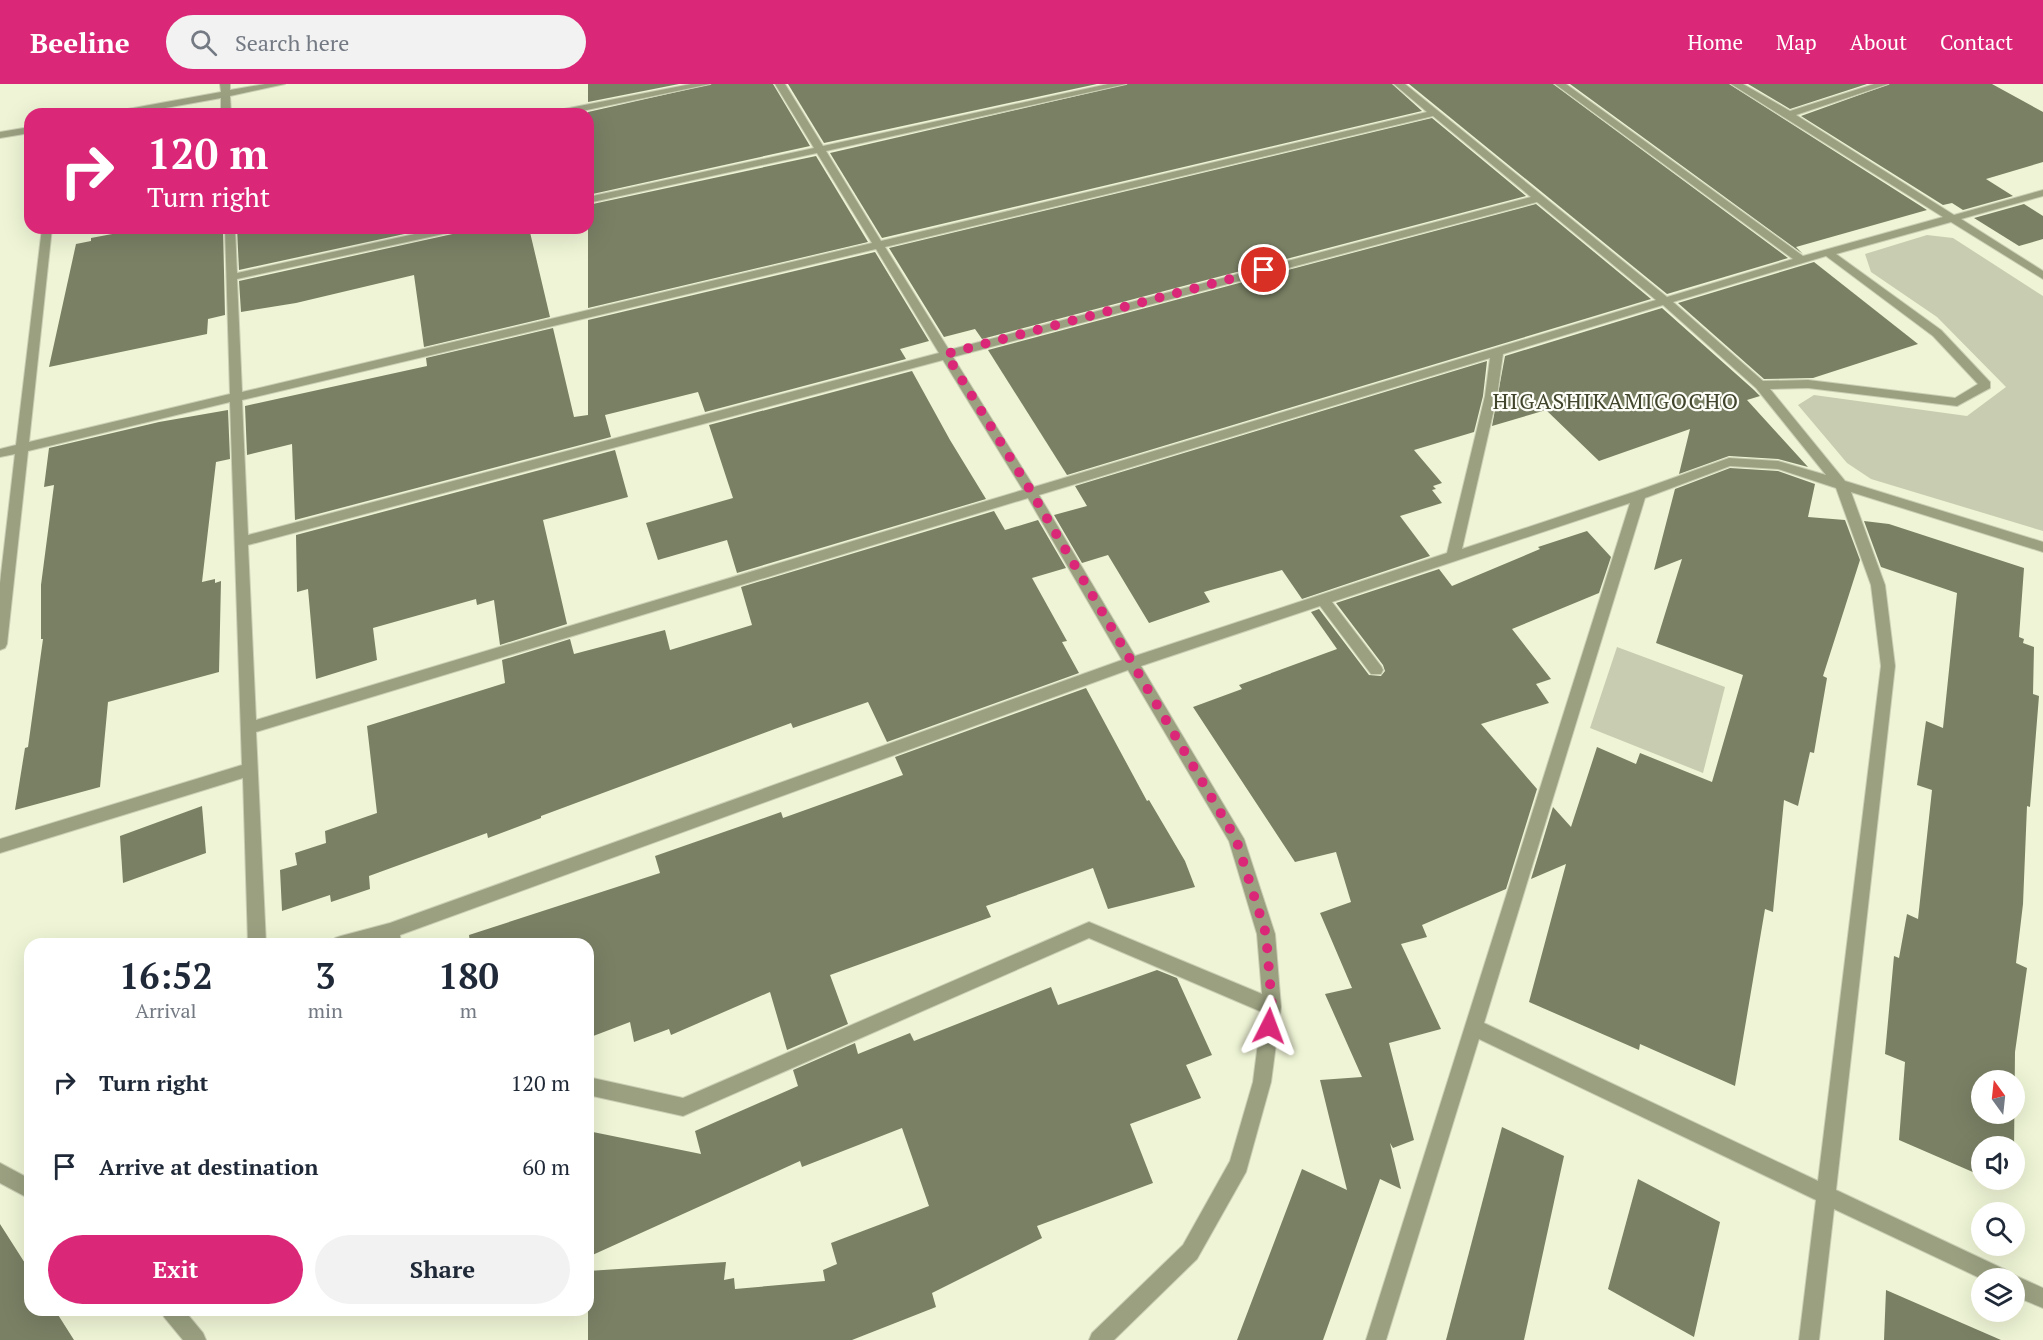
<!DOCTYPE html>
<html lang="en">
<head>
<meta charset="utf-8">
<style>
  body { margin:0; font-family:"PT Serif",serif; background:#f2f2f3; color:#1f2937; height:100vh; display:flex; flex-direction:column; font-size:22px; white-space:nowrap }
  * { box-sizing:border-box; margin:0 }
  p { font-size:20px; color:#747a83 }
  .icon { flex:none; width:33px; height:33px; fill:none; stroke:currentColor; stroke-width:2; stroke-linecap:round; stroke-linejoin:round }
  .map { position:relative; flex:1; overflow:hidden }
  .drawer { position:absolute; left:24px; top:854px; width:570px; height:378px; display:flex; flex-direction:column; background:#fff; border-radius:18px; box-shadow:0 6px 24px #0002 }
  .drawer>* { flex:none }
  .hud { position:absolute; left:24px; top:24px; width:570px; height:126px; border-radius:18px; box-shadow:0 6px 24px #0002; background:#db2777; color:#fff; overflow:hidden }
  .needle { width:39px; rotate:345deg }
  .fabs { position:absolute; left:1971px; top:986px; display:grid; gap:12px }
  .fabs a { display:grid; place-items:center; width:54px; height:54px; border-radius:50%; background:#fff; box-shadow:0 6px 24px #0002; font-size:30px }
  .pin { position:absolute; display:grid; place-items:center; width:51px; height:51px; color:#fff; margin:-26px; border:3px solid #fff; border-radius:50%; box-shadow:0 2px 6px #0007 }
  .me { position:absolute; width:66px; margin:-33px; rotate:3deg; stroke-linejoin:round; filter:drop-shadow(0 0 4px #0008) }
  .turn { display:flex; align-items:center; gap:21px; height:126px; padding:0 24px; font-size:27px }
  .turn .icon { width:78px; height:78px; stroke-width:2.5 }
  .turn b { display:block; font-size:42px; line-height:51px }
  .eta { display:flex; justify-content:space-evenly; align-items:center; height:102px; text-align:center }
  .eta b { font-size:36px; font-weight:700; line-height:42px }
  .action { display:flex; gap:12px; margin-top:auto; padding:12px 24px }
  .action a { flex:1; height:69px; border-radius:36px; background:#db2777; color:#fff; font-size:24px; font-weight:700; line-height:69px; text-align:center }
  .action a+a { background:#f2f2f3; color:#1f2937 }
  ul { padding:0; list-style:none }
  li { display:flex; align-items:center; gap:18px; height:84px; padding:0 24px }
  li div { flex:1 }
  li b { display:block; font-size:22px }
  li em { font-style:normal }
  header { display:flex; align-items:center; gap:36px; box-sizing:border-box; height:84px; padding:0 30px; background:#db2777; color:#fff }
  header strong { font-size:28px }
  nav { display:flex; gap:33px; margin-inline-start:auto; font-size:21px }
  .search { width:420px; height:54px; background:#f2f2f3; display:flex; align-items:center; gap:15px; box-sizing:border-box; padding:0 21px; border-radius:33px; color:#747a83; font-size:22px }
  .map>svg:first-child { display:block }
  .green { fill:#c8cdb1 }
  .building { fill:#7a8064; fill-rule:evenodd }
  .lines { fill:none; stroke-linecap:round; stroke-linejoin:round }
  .street-casing { stroke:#cacfb4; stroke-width:2 }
  .street { fill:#9aa080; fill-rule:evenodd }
  .route { stroke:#db2777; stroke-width:10; stroke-dasharray:0 18 }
  .labels { text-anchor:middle; stroke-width:4.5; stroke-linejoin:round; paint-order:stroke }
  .neighbourhood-label { font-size:22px; letter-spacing:1.5px; fill:#41452c; stroke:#fdfef8 }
</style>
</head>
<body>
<header>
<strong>Beeline</strong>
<div class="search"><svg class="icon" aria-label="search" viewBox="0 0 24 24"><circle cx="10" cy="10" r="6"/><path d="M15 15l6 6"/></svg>Search here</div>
<nav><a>Home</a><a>Map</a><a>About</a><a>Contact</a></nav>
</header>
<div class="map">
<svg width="2043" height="1256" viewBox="0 0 2043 1256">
  <rect width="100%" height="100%" fill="#eef4d5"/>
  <g class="green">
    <polygon points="1927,151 1953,154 2043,212 2043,447 1871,395 1847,379 1798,321 1814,311 1967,332 2006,303 1937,233 1871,188 1865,170"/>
    <polygon points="1617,563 1725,603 1703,689 1590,644"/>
  </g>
  <g class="building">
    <polygon points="588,0 679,0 588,18"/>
    <polygon points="712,0 773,0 810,62 588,111 588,28"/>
    <polygon points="788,0 1097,0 824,59"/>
    <polygon points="1128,0 1392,0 1422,27 882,154 830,69"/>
    <polygon points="1409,0 1553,0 1788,174 1667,210"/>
    <polygon points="1570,0 1729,0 1927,126 1796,163 1803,170"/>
    <polygon points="1748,0 1867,0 1790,25"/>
    <polygon points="1890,0 1992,0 2043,28 2043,78 1986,95 2013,112 1963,126 1952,119 1943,121 1801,32"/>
    <polygon points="1432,34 1526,112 982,255 975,245 944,253 889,164"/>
    <polygon points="816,72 868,158 588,224 588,121"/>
    <polygon points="1536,120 1651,215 1067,391 988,266"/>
    <polygon points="2024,120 2043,132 2043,155 2019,162 1974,134"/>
    <polygon points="144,144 223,144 225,231 208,235 207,250 49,283 76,160 91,157 91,154"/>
    <polygon points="237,144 432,144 239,186"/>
    <polygon points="464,144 529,144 550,233 424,263 414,191 296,219 241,228 239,197 457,149"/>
    <polygon points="875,168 929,257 900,265 906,275 705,328 698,308 605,331 611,353 295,436 292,360 247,371 245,322 427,282 426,274 553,244 574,333 588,331 588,236"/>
    <polygon points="1814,178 1918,260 1813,294 1764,295 1678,219"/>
    <polygon points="1662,224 1754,306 1760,312 1747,316 1808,383 1778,375 1729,372 1679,390 1690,345 1599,377 1546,326 1492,342 1505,272"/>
    <polygon points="1487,277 1483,312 1474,348 1414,366 1442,399 1433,402 1436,405 1432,406 1442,419 1400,432 1430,472 1302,515 1282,486 1204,508 1210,518 1149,539 1108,471 1082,479 1054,431 1087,422 1075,402"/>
    <polygon points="912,287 950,356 986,415 737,489 727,456 658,476 646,439 733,414 709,341"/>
    <polygon points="228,326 230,375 216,378 202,498 215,495 215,499 221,497 219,588 108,618 100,703 15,726 25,664 28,663 43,555 41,555 41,501 54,401 44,403 49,364 159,338"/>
    <polygon points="615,366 628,413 543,436 567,540 500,561 494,516 477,521 476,515 373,544 377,576 316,595 308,505 297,508 296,451"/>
    <polygon points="1730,384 1778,387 1815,400 1808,433 1845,436 1860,476 1823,592 1827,594 1814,669 1810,668 1798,722 1784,716 1773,828 1765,825 1735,1002 1640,960 1639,966 1529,918 1566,780 1531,795 1553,723 1571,743 1597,663 1636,680 1640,669 1712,698 1743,591 1656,559 1682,475 1654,486 1675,405"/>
    <polygon points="994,427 1005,446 1038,436 1066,484 1032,494 1067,557 1062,558 1079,589 887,658 868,618 793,644 791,639 541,732 541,734 488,754 487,749 369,792 370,805 331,818 330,811 282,827 280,786 297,781 295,769 326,759 325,747 377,729 367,642 505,599 502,576 570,555 574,570 665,546 670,566 752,541 741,503"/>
    <path d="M1864 437 1889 440 2024 484 2019 553 2024 555 2023 559 2034 563 2033 610 2039 612 2030 723 2027 722 2023 820 2016 879 2027 884 2015 968 2014 1066V1062H1982V1092L1899 1056 1905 978 1885 970 1894 872 1899 874 1907 830 1918 835 1932 706 1917 701 1926 637 1943 644 1957 509 1881 483ZM1982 996H2014V1029H1982Z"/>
    <polygon points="1587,447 1611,473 1599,509 1512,545 1551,595 1536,600 1549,619 1481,640 1537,705 1506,805 1422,841 1427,853 1401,860 1441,945 1389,959 1414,1056 1393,1064 1390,1059 1401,1105 1380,1095 1323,1256 1237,1256 1302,1085 1347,1106 1320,996 1362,993 1325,910 1352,904 1320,829 1351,818 1336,768 1295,778 1193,623 1242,605 1239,601 1337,565 1311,528 1319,525 1369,591 1381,592 1385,587 1383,581 1336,519 1439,485 1452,502 1540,465 1538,463"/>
    <polygon points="1086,604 1147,717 1149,716 1185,777 1195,803 1108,825 1093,784 986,822 991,833 830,891 848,940 787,966 770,908 671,951 669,945 634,958 630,938 588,954 588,860 470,860 469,851 660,789 655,772 781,728 783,734 903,691 895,673"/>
    <polygon points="202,722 206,769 123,799 120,752"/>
    <polygon points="1157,886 1177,894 1212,971 1186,981 1201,1014 1130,1040 1153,1099 1037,1142 1042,1154 932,1209 936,1223 852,1256 588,1256 588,1187 726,1178 724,1196 734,1194 735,1205 825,1197 823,1186 837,1180 831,1159 929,1122 902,1044 802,1083 800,1077 588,1173 588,1047 701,1070 695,1047 798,1002 793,986 855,959 858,970 910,949 914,957 1051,903 1058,921"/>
    <polygon points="1502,1043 1564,1072 1524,1256 1446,1256"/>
    <polygon points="1638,1095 1720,1138 1694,1253 1608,1205"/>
    <polygon points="0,1140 30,1187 30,1226 55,1226 74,1256 0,1256"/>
    <polygon points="1886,1206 2001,1256 1884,1256"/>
  </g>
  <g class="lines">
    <g class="street-casing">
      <g id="street">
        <polygon points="220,0 230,0 230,6 265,0 285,0 230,12 231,30 221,30 221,14 132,30 112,30 117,27 221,8"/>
        <polygon points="691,0 710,0 568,30 549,30 554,27"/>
        <path d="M775 0H785L823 62 1108 0H1126L826 67 881 157 1427 28 1394 0H1405L1667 213 1793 175 1555 0H1566L1803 172 1943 133 1731 0H1743L1790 27 1874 0H1888L1796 31 1954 131 2043 106V112L1961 135 2043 187V195L1951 138 1836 170 1941 246 1990 298V304L1957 322 1808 304 1770 305 1845 397 2043 458V468L1851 408 1885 501 1895 582 1836 1106 2008 1187 2010 1192 2014 1191 2043 1204V1224L2014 1212V1194L1982 1195 1834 1125 1819 1256H1799L1816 1116 1479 955 1386 1256H1366L1630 419 1332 518 1381 582 1383 586 1381 590H1371L1320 522 1141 582 1244 755 1275 850 1281 923 1271 998 1246 1088 1197 1175 1114 1256H1089L1092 1249 1183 1161 1230 1077 1253 998 1262 928 1089 854 683 1032 588 1011V993L683 1014 1089 838 1262 910 1257 850 1229 757 1128 586 400 851 401 860H384V857L373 860H333L335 854 341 852 390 839 1122 576 1028 414 256 648 266 860H248L243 694 0 769V755L242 681 230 318 28 367 7 560 5 564 0 566V499L15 370 0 373V365L16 361 42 144H52L29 358 230 310 225 144H235L237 189 442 144H462L457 147 237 195 242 308 872 159 817 69 588 119V113L814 64ZM1433 32 1531 113 949 266 885 163ZM1537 118 1656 216 1034 403 953 273ZM876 165 939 269 248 451 242 316ZM1826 172 1933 252 1978 300 1955 314 1808 296 1763 297 1673 218ZM1663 221 1756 304 1826 391 1778 377 1729 374 1634 408 1462 465 1497 312 1503 270ZM1490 274 1485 312 1447 469 1135 572 1039 411ZM943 276 1023 406 256 636 248 461ZM1730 382 1778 385 1836 404 1871 501 1881 582 1818 1097 1484 939 1645 414Z"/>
        <polygon points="30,43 30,49 0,54 0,48"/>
        <polygon points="0,1079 30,1095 30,1115 0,1099"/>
        <polygon points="161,1226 184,1226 203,1249 206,1256 183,1256 164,1233"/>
      </g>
    </g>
    <use href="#street" class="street"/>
  </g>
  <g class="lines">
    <polyline class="route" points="1264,186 946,270 1032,409 1236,755 1266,850 1272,923 1269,942"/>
  </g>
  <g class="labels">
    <g class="neighbourhood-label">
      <text x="1616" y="325">HIGASHIKAMIGOCHO</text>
    </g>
  </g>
</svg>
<div class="fabs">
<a><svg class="needle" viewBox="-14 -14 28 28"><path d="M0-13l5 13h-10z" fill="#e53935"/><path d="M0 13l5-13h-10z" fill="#747a83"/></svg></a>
<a><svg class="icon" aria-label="sound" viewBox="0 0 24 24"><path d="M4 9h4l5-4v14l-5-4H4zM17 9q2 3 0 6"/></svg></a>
<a><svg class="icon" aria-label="search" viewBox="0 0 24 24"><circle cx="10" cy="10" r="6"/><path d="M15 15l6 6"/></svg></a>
<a><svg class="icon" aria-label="layers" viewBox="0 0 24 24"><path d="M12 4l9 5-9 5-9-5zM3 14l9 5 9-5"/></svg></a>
</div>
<div class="pin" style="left:1264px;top:186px;background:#d93025"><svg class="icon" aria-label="arrive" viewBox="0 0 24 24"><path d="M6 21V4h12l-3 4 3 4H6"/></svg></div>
<svg class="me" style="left:1269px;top:942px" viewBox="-20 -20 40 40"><path d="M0-17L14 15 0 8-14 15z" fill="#db2777" stroke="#fff" stroke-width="4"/></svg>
<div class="hud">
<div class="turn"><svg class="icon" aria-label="right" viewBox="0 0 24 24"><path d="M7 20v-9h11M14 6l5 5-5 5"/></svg><div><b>120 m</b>Turn right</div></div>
</div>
<section class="drawer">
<div class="eta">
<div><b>16:52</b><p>Arrival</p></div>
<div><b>3</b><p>min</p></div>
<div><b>180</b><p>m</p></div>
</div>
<ul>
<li><svg class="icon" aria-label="right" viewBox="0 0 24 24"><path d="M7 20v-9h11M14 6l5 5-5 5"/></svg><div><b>Turn right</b></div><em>120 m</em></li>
<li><svg class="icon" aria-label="arrive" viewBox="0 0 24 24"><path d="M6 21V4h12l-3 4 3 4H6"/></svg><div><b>Arrive at destination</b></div><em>60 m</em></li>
</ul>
<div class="action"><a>Exit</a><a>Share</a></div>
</section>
</div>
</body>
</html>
